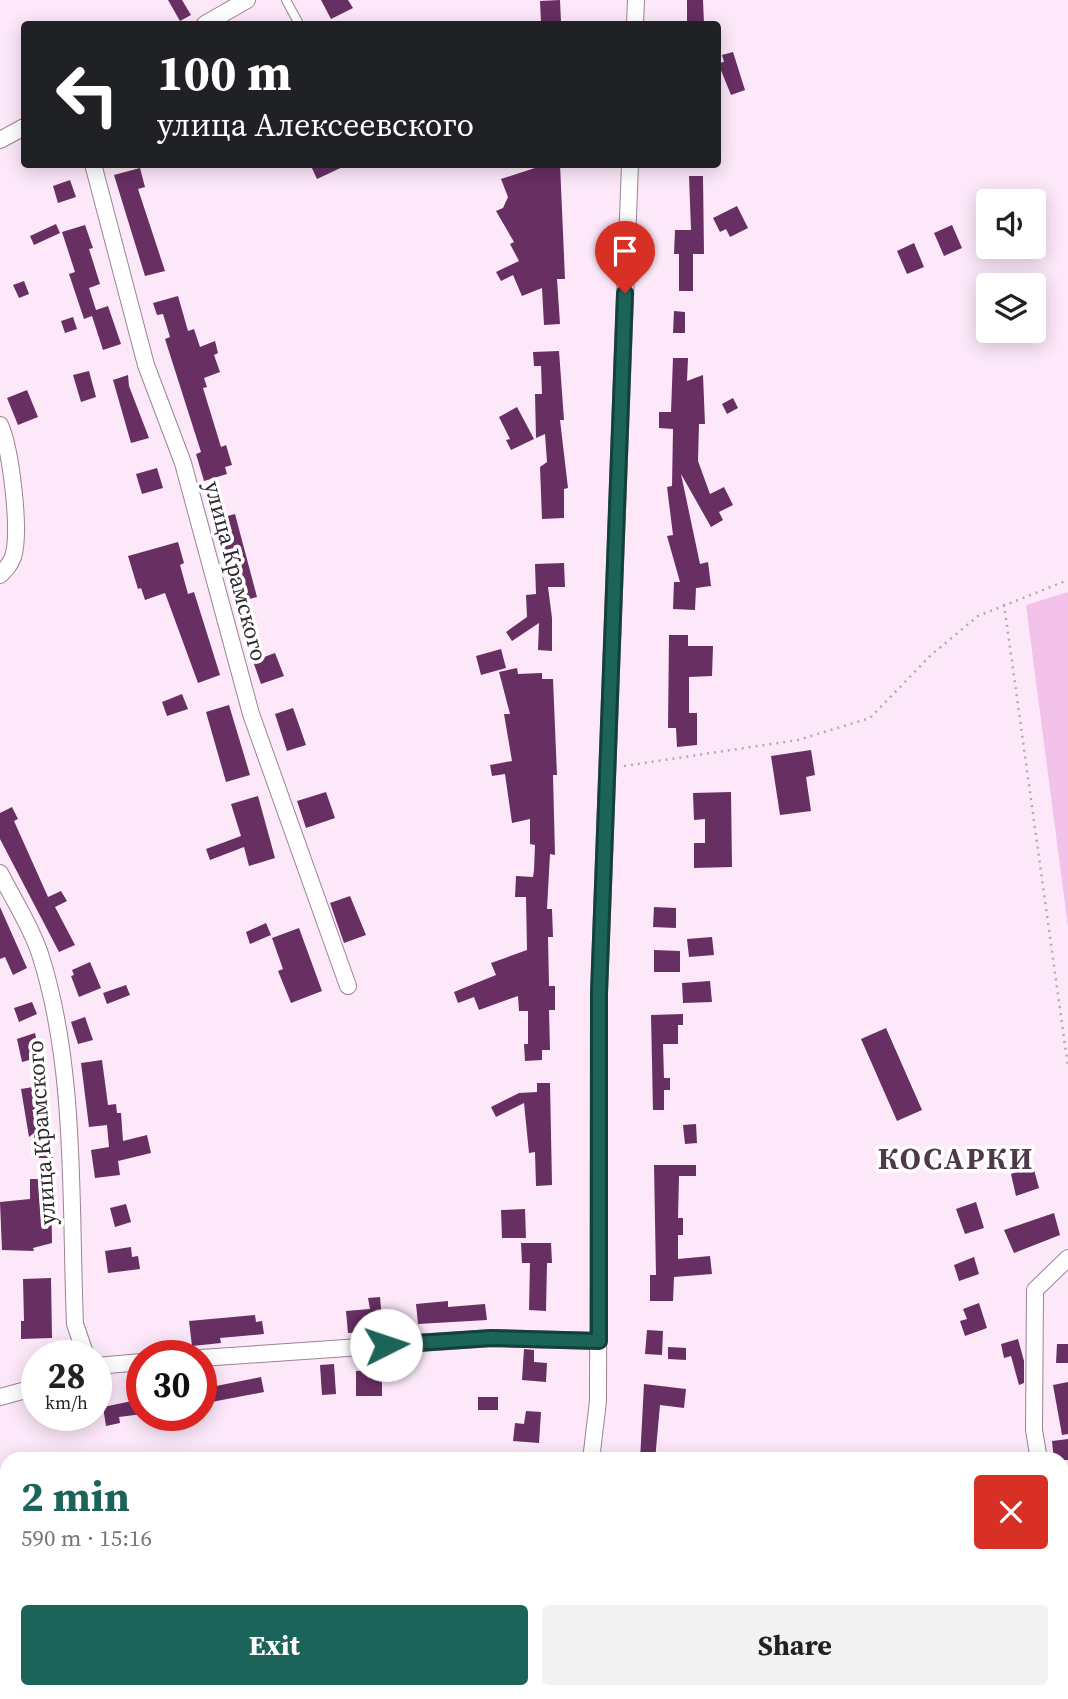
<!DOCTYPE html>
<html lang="en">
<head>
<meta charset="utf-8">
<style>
  body { margin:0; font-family:"Source Serif 4",serif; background:#f2f2f2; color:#222; height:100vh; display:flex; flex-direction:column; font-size:26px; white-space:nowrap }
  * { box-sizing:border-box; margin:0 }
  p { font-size:23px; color:#767676 }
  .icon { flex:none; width:38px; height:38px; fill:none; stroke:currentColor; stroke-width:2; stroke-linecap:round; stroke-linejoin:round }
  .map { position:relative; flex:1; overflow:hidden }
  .panel { position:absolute; left:0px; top:1452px; width:1069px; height:247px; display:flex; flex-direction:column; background:#fff; border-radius:21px 21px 0 0; box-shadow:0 4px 18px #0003 }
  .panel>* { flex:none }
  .banner { position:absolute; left:21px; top:21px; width:700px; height:147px; border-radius:7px; box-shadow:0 4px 18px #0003; background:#202124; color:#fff; overflow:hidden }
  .tools { position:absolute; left:976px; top:189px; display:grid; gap:14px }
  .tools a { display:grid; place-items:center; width:70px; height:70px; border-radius:7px; background:#fff; box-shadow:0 4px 18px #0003; font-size:35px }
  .speed { position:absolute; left:21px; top:1340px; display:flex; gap:14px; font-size:35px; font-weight:700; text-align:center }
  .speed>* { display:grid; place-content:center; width:91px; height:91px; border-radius:50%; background:#fff; box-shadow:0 4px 18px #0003; line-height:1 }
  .speed small { font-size:18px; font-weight:400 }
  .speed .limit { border:10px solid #d22; background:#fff; color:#111 }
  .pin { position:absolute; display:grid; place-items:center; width:60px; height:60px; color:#fff; margin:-72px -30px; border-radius:50% 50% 50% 0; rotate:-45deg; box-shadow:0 0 7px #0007 }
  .pin .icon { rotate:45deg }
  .me { position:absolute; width:77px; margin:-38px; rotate:86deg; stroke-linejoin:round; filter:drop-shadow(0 0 5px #0008) }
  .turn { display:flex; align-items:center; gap:24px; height:147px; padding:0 21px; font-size:32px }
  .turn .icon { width:91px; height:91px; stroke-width:2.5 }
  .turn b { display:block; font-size:49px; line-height:60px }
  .round { display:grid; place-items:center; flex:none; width:74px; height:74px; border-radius:7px; background:#f2f2f2 }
  .headline { display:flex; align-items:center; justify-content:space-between; height:119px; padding:0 21px }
  h1 { font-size:42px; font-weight:700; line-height:52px; color:#1c645a }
  .cta { display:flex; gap:14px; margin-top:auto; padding:14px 21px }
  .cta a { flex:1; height:80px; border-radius:7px; background:#1c645a; color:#fff; font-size:28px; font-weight:700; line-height:80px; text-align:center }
  .cta a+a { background:#f2f2f2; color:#222 }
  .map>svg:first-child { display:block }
  .green { fill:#f2c2eb }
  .building { fill:#682f63 }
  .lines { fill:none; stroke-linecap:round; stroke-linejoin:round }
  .lane-casing { stroke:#9a8396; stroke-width:10 }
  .street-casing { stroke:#9a8396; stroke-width:18 }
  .path { stroke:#b8a8b6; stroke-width:2.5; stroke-dasharray:2 5; stroke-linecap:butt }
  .lane { stroke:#fff; stroke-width:8 }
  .street { stroke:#fff; stroke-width:16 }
  .route-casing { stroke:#12413a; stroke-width:18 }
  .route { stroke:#1c645a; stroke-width:12 }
  .labels { text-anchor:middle; stroke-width:7; stroke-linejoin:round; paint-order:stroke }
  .street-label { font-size:23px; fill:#322931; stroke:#fff }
  .district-label { font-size:30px; font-weight:bold; letter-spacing:2px; fill:#4d394a; stroke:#fff }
</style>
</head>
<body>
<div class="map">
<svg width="1068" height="1699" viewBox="0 0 1068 1699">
  <rect width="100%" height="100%" fill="#fce8f9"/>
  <polygon class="green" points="1068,592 1068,927 1026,605"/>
  <g class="building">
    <polygon points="168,0 182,0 191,15 180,21"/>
    <polygon points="321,0 348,0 353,8 331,19"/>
    <polygon points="560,0 561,22 541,23 540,1"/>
    <polygon points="687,0 703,0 704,24 687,24"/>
    <polygon points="733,52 745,90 731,95 718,63 724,62 722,55"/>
    <polygon points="310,164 349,164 317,179"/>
    <polygon points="537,164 560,164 565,279 557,279 560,324 544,325 542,288 522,296 513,275 501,281 496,272 519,261 510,244 514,242 496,211 503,208 508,197 501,179 538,167"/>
    <polygon points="140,168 145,187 138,189 165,271 145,276 114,175"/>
    <polygon points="689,176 703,176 704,254 693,254 693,291 679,291 679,254 674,254 675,230 691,230"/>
    <polygon points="70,180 76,197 58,203 53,186"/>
    <polygon points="737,206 748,228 730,237 726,229 720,232 713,218"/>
    <polygon points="56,224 60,233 34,245 30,236"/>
    <polygon points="85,225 93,248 89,249 100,284 89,288 96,310 108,306 121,344 103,350 92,316 84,319 69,274 75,272 62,232"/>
    <polygon points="952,225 962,248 944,256 934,233"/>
    <polygon points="914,243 924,267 907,274 897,251"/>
    <polygon points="24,281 29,294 19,298 13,285"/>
    <polygon points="178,296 188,331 194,329 200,347 215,341 218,353 214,355 220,372 204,378 207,387 203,388 221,447 226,445 232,465 225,467 227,474 204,481 196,454 201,452 165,339 170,337 163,314 157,315 153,303"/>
    <polygon points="674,311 685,312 685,333 673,333"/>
    <polygon points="73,317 77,329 65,333 61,321"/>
    <polygon points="559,351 564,420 560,420 568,488 564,489 564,518 542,519 540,467 547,462 545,434 536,438 535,394 542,394 541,366 534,366 533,352"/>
    <polygon points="673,358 688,358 687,381 703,375 705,424 699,424 698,461 710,494 724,487 733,505 719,512 723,520 711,527 681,474 700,564 708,562 711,586 696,588 695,610 673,609 674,582 680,582 667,536 673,535 667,487 672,486 673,429 659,428 659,412 671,412"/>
    <polygon points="89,371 96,397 81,402 73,375"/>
    <polygon points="128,375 129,386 149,438 131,443 113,380"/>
    <polygon points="27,390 38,417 18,425 7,398"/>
    <polygon points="733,398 738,408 727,414 722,404"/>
    <polygon points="517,407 534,439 511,450 506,440 510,439 499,417"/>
    <polygon points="157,468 163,488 142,494 136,474"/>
    <polygon points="235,514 257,597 234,603 227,578 233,576 215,527 222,526 220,518"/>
    <polygon points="178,542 184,563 180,565 188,594 194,592 220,675 198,683 165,593 145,600 141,588 138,589 128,556"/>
    <polygon points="564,563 565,587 548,587 552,618 552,651 538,650 539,623 512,641 506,632 527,617 526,595 536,594 535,564"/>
    <polygon points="669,635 688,635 688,646 713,646 712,676 689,677 689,713 697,713 697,745 677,747 676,728 668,728"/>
    <polygon points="501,649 506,668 481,675 476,656"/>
    <polygon points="275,653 284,676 261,684 253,661"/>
    <polygon points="517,668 518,674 542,673 542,679 553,679 557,775 553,775 555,855 550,854 547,909 552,909 553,937 548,937 549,986 555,986 555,1010 549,1010 550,1050 542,1050 542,1060 525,1061 524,1044 528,1044 528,1011 519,1011 518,996 479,1010 474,997 458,1003 454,992 496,975 491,963 527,950 526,897 515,897 516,876 533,877 534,870 535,845 530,844 530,819 512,823 505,774 492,776 490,765 512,761 504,714 510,714 499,672"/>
    <polygon points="182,694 188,709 167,716 162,702"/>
    <polygon points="229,705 250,775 226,782 206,712"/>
    <polygon points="293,708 306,745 287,751 275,714"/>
    <polygon points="811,750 815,775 806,777 811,811 780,815 771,756"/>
    <polygon points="326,792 335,818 306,828 297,801"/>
    <polygon points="731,792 732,867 694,868 694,843 705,843 705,819 694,820 693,793"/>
    <polygon points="258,796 275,858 249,866 244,847 210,860 206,849 241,836 231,804"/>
    <polygon points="12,807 18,819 14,821 48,897 61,891 67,901 55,907 75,945 59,952 0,839 0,813"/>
    <polygon points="350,896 366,935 344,943 330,903"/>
    <polygon points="0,907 27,968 13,975 5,957 0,959"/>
    <polygon points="654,907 676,908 676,928 653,927"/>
    <polygon points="266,923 271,935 250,944 246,932"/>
    <polygon points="299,928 322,991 291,1003 278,971 283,969 272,938"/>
    <polygon points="712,937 714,955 689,957 687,939"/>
    <polygon points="654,950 680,951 680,972 654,972"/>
    <polygon points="90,962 101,988 79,997 71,976 74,975 72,970"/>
    <polygon points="710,981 712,1002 683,1003 682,983"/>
    <polygon points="126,985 130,995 107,1004 103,993"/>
    <polygon points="32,1002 37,1014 19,1022 14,1008"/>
    <polygon points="683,1014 683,1025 678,1025 678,1044 663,1044 664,1078 670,1078 670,1090 664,1090 664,1110 653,1110 651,1015"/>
    <polygon points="85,1017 93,1040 78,1044 71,1022"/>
    <polygon points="886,1028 922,1110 897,1121 861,1039"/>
    <polygon points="35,1033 40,1057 22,1062 17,1039"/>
    <polygon points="102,1060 108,1105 116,1104 117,1113 121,1113 123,1141 147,1135 151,1153 118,1161 120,1175 95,1178 91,1150 109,1147 107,1125 89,1127 81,1063"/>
    <polygon points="537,1083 550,1083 552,1185 536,1186 535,1152 529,1153 524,1103 496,1117 491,1107 519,1093 537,1092"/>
    <polygon points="45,1085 49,1108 32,1110 48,1137 53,1137 53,1158 34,1158 34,1133 29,1137 21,1089"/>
    <polygon points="696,1124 697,1143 685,1144 683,1125"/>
    <polygon points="654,1165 696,1165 696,1176 679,1176 678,1218 683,1218 683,1235 678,1235 678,1259 710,1256 712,1274 674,1277 673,1301 650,1301 650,1275 656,1275"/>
    <polygon points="1033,1166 1039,1188 1016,1196 1011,1174"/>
    <polygon points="30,1179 51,1179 52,1243 33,1248 34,1251 2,1250 0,1202 30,1199"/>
    <polygon points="976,1202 984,1228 965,1234 956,1209"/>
    <polygon points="126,1204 131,1222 115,1227 110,1208"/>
    <polygon points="525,1209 526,1238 502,1238 501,1210"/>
    <polygon points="1054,1213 1060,1235 1014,1253 1004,1230"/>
    <polygon points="521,1243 551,1243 552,1263 547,1263 546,1311 529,1310 530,1263 522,1263"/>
    <polygon points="131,1247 132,1257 138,1256 140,1269 108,1273 105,1251"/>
    <polygon points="974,1257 979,1274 959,1281 954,1265"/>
    <polygon points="51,1278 52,1338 21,1339 21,1321 24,1321 23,1279"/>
    <polygon points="380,1297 383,1331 348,1333 346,1311 370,1309 368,1298"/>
    <polygon points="448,1301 448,1307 485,1304 487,1320 418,1324 416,1304"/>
    <polygon points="979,1303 987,1328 965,1336 960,1321 967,1319 963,1309"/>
    <polygon points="255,1315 256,1322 262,1321 264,1334 220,1338 221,1343 192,1346 189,1321"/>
    <polygon points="647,1330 663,1331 662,1355 645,1354"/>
    <polygon points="1018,1339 1024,1361 1024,1383 1019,1385 1011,1356 1004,1358 1001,1344"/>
    <polygon points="1057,1344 1068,1344 1068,1363 1056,1363"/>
    <polygon points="668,1347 686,1348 686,1360 668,1359"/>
    <polygon points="524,1349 534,1350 534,1362 547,1363 546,1382 522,1380"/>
    <polygon points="334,1364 336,1394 322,1395 320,1365"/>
    <polygon points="382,1370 382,1396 356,1396 356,1371"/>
    <polygon points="261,1377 264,1392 201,1404 201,1389"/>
    <polygon points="1068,1382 1068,1434 1062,1435 1053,1385"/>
    <polygon points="644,1384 686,1389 684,1408 660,1405 655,1460 640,1460"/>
    <rect x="478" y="1397" width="20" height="13"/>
    <polygon points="142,1399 142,1414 119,1417 120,1423 106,1426 103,1407"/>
    <polygon points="526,1411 541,1412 539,1443 513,1441 515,1423 524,1424"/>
    <polygon points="1068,1439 1068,1460 1054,1460 1052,1441"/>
  </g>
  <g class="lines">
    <g class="lane-casing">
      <polyline id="lane" points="286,0 299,24"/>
    </g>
    <g class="street-casing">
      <g id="street">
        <polyline points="205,24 247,0"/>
        <polyline points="635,24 636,0"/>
        <polyline points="0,140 24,127"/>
        <polyline points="93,164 146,365 183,463 251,714 348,986"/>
        <path d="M0 425C11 449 21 532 13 557 10 565 6 569 0 575"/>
        <path d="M0 873C13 899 31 926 40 954 77 1068 70 1206 75 1324L86 1356"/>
        <polyline points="201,1358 492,1338 599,1341"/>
        <polyline points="96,1366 142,1362"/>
        <polyline points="0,1397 37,1387"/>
        <polyline points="591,1460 598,1401 599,993 630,164"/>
        <polyline points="1039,1460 1034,1430 1035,1290 1068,1258"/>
        <polyline points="1062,1538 1068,1548"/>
        <polyline points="563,1699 564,1692"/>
      </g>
    </g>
    <g class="path">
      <polyline points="1004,604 1068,1067"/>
      <polyline points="624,766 798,740 870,718 931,655 978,616 1068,580"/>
    </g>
    <use href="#lane" class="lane"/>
    <use href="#street" class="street"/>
  </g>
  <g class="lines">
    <g class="route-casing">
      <polyline id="route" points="386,1345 492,1338 599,1341 599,993 625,293"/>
    </g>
    <use href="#route" class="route"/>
  </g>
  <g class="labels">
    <g class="street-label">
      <text transform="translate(236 571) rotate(75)" y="8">улица Крамского</text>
      <text transform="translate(41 1133) rotate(-94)" y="8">улица Крамского</text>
    </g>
    <g class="district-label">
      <text x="956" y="1169">КОСАРКИ</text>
    </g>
  </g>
</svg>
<div class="tools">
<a><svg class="icon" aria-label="sound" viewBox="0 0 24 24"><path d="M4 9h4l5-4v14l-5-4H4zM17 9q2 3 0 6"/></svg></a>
<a><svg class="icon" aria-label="layers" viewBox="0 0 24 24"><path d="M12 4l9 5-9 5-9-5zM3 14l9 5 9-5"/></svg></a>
</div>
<div class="speed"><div>28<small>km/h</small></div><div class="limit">30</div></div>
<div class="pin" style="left:625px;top:293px;background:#d93025"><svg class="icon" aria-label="arrive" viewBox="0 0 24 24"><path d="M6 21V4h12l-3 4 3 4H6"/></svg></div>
<svg class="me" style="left:386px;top:1345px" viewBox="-20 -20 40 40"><circle r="19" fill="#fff"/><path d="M0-13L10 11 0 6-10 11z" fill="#1c645a"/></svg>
<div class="banner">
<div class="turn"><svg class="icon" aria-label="left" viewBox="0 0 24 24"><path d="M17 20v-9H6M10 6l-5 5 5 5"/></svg><div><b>100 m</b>улица Алексеевского</div></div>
</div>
<section class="panel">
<div class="headline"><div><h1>2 min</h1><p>590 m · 15:16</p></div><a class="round" style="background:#d93025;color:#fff"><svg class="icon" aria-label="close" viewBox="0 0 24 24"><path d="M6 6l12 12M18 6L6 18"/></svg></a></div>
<div class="cta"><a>Exit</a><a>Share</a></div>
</section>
</div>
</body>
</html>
